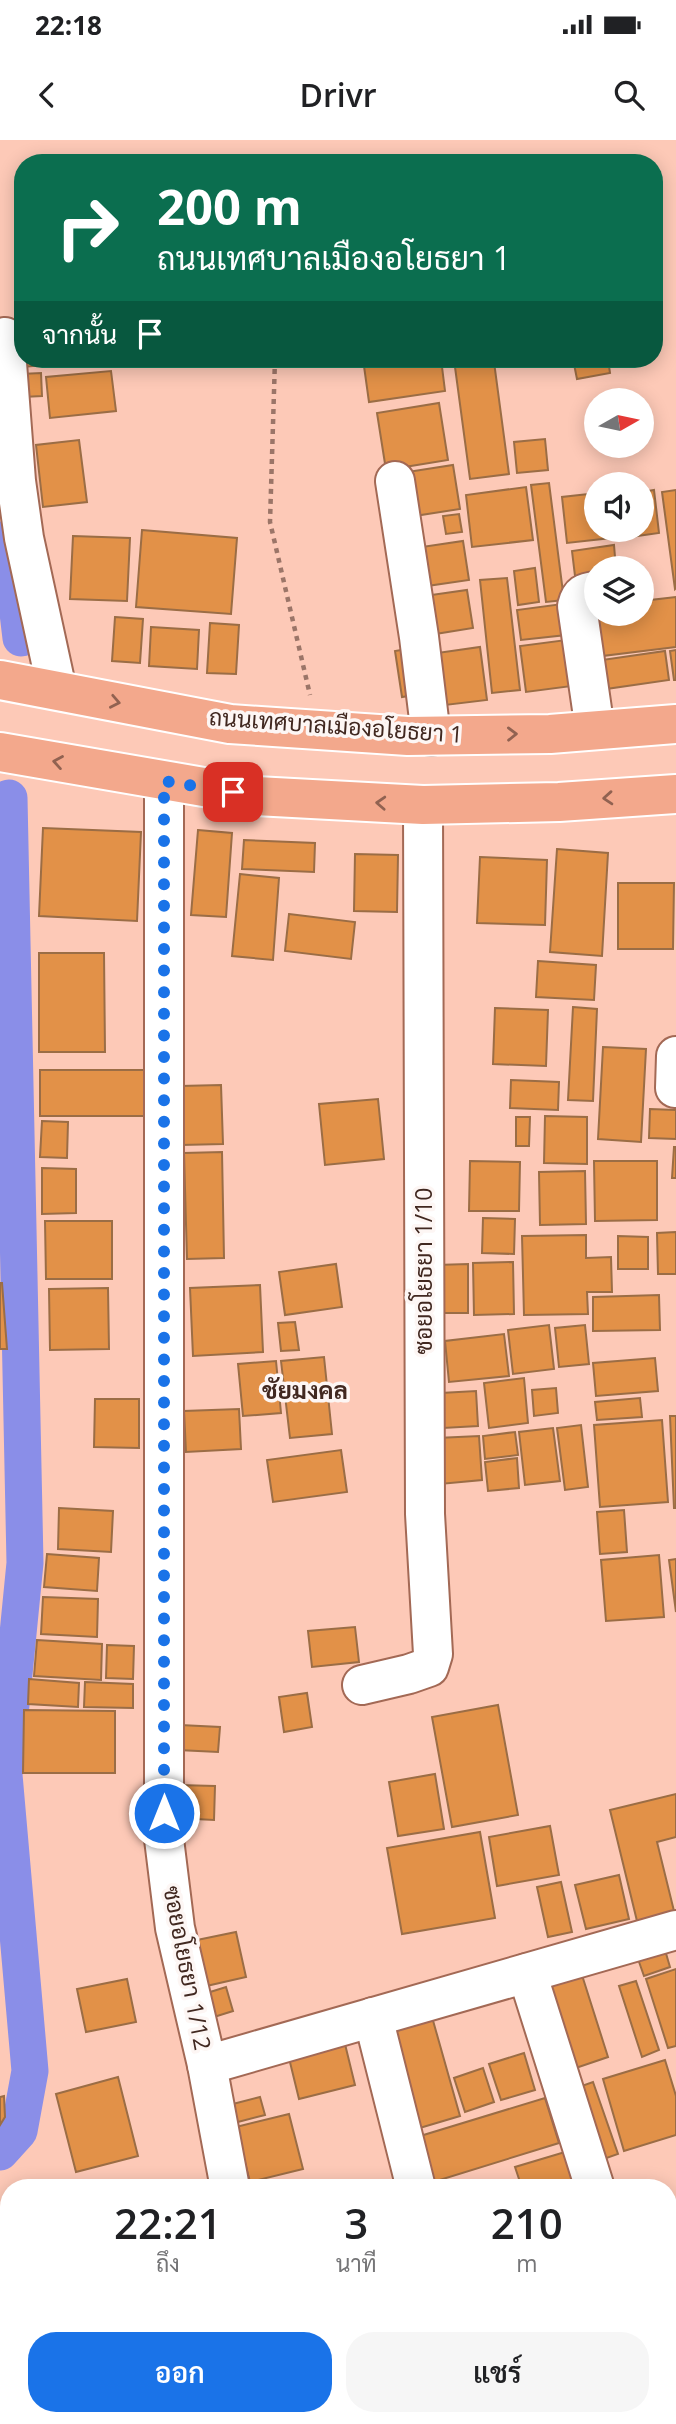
<!DOCTYPE html>
<html lang="th">
<head>
<meta charset="utf-8">
<style>
  body { margin:0; font-family:"Open Sans",Sarabun,sans-serif; background:#f6f6f6; color:#202124; height:100vh; display:flex; flex-direction:column; font-size:26px; white-space:nowrap }
  * { box-sizing:border-box; margin:0 }
  p { font-size:23px; color:#757577 }
  .icon { flex:none; width:38px; height:38px; fill:none; stroke:currentColor; stroke-width:2; stroke-linecap:round; stroke-linejoin:round }
  .map { position:relative; flex:1; overflow:hidden }
  .sheet { position:absolute; left:0px; top:2039px; width:677px; height:247px; display:flex; flex-direction:column; background:#fff; border-radius:28px 28px 0 0; box-shadow:0 4px 18px #0003 }
  .sheet>* { flex:none }
  .hud { position:absolute; left:14px; top:14px; width:649px; height:214px; border-radius:28px; box-shadow:0 4px 18px #0003; background:#0b6e4f; color:#fff; overflow:hidden }
  .needle { width:46px; rotate:81deg }
  .tools { position:absolute; left:584px; top:248px; display:grid; gap:14px }
  .tools a { display:grid; place-items:center; width:70px; height:70px; border-radius:50%; background:#fff; box-shadow:0 4px 18px #0003; font-size:35px }
  .pin { position:absolute; display:grid; place-items:center; width:60px; height:60px; color:#fff; margin:-30px; border-radius:14px; box-shadow:0 4px 10px #0006 }
  .me { position:absolute; width:77px; margin:-38px; rotate:0deg; stroke-linejoin:round; filter:drop-shadow(0 0 5px #0008) }
  .turn { display:flex; align-items:center; gap:24px; height:147px; padding:0 28px; font-size:32px }
  .turn .icon { width:91px; height:91px; stroke-width:2.5 }
  .turn b { display:block; font-size:49px; line-height:60px }
  .then { display:flex; align-items:center; height:66px; padding:0 28px; background:#0003; gap:14px; font-size:26px }
  .eta { display:flex; justify-content:space-evenly; align-items:center; height:119px; text-align:center }
  .eta b { font-size:42px; font-weight:600; line-height:49px }
  .action { display:flex; gap:14px; margin-top:auto; padding:14px 28px }
  .action a { flex:1; height:80px; border-radius:28px; background:#1a73e8; color:#fff; font-size:28px; font-weight:600; line-height:80px; text-align:center }
  .action a+a { background:#f6f6f6; color:#202124 }
  .status { display:flex; justify-content:space-between; align-items:center; height:49px; padding:0 35px; background:#fff; direction:ltr }
  .status svg { height:19px; fill:currentColor }
  header { display:flex; justify-content:space-between; align-items:center; height:91px; padding:0 28px; background:#fff; font-size:32px; font-weight:600 }
  .map>svg:first-child { display:block }
  .green { fill:#e39cca }
  .lines { fill:none; stroke-linecap:round; stroke-linejoin:round }
  .canal { stroke:#8a8ee8; stroke-width:37 }
  .building { fill:#e29148; stroke:#9b6d45; stroke-width:2 }
  .minor-casing { stroke:#a36955; stroke-width:42 }
  .major-casing { stroke:#fff; stroke-width:42 }
  .path { stroke:#9b7568; stroke-width:4.5; stroke-dasharray:5 5; stroke-linecap:butt }
  .minor { stroke:#fff; stroke-width:38 }
  .major { stroke:#f3a88c; stroke-width:38 }
  .oneway { stroke:#916251 }
  .route { stroke:#1a73e8; stroke-width:12; stroke-dasharray:0 21.6 }
  .labels { text-anchor:middle; stroke-width:7; stroke-linejoin:round; paint-order:stroke }
  .street-label { font-size:23px; fill:#412820; stroke:#fdf6f4 }
  .neighbourhood-label { font-size:24px; font-weight:bold; fill:#412820; stroke:#fdf6f4 }
</style>
</head>
<body>
<div class="status"><b>22:18</b><svg viewBox="0 0 49 12"><path d="M0 12V9h3v3zM5 12V6h3v6zM10 12V3h3v9zM15 12V0h3v12zM26 1h20v11H26zM47 4h2v5h-2z"/></svg></div>
<header><svg class="icon" aria-label="back" viewBox="0 0 24 24"><path d="M15 5l-7 7 7 7"/></svg>Drivr<svg class="icon" aria-label="search" viewBox="0 0 24 24"><circle cx="10" cy="10" r="6"/><path d="M15 15l6 6"/></svg></header>
<div class="map">
<svg width="676" height="2284" viewBox="0 0 676 2284">
  <rect width="100%" height="100%" fill="#fdc9b7"/>
  <polygon class="green" points="676,2208 676,2284 495,2284 509,2277 668,2277 669,2211"/>
  <g class="lines">
    <g class="canal">
      <polyline points="9,398 21,498"/>
      <polyline points="0,2012 19,1991 30,1931 4,1635 25,1423 9,658"/>
    </g>
  </g>
  <g class="building">
    <polygon points="23,176 23,219 109,219 23,227 19,177"/>
    <polygon points="363,219 441,219 445,251 369,262"/>
    <polygon points="573,219 608,219 610,233 577,239"/>
    <polygon points="494,222 509,334 470,339 455,227"/>
    <polygon points="111,231 116,271 50,278 46,237"/>
    <polygon points="41,233 42,256 23,257 21,234"/>
    <polygon points="439,263 448,320 386,330 377,273"/>
    <polygon points="545,299 548,330 517,333 514,302"/>
    <polygon points="79,300 87,362 43,367 36,305"/>
    <polygon points="453,325 460,369 408,377 401,333"/>
    <polygon points="549,343 564,460 546,462 531,345"/>
    <polygon points="526,347 533,400 472,407 466,355"/>
    <polygon points="654,350 659,393 623,398 622,390 642,390 642,352"/>
    <polygon points="676,350 676,448 675,449 662,352"/>
    <polygon points="597,353 597,390 610,390 611,398 567,403 562,357"/>
    <polygon points="459,374 462,392 446,394 443,376"/>
    <polygon points="142,390 237,398 231,474 136,467"/>
    <polygon points="73,396 130,398 127,461 70,459"/>
    <polygon points="463,401 469,440 420,447 415,408"/>
    <polygon points="614,405 616,429 597,429 597,441 576,444 572,411"/>
    <polygon points="535,428 539,462 518,465 514,431"/>
    <polygon points="507,438 520,550 492,553 480,440"/>
    <polygon points="467,450 473,488 429,495 424,456"/>
    <polygon points="676,457 676,507 594,517 597,474 642,474 642,461"/>
    <polygon points="562,464 566,495 521,500 517,470"/>
    <polygon points="115,477 143,479 140,523 112,521"/>
    <polygon points="210,483 239,485 236,534 207,533"/>
    <polygon points="151,487 199,490 197,529 149,526"/>
    <polygon points="566,500 572,546 526,552 520,506"/>
    <polygon points="480,507 487,560 437,566 430,514"/>
    <polygon points="413,508 421,554 402,557 395,511"/>
    <polygon points="676,510 676,540 674,540 670,511"/>
    <polygon points="665,511 669,540 599,550 595,521"/>
    <polygon points="43,688 141,692 137,781 39,776"/>
    <polygon points="198,690 232,693 226,777 191,775"/>
    <polygon points="244,700 315,703 314,732 242,729"/>
    <polygon points="557,709 608,713 602,816 550,812"/>
    <polygon points="355,714 398,715 397,772 354,771"/>
    <polygon points="480,717 547,720 545,785 477,783"/>
    <polygon points="240,734 279,738 273,820 232,816"/>
    <polygon points="618,743 674,743 673,809 618,809"/>
    <polygon points="289,774 355,782 351,819 285,811"/>
    <polygon points="39,813 104,813 105,912 39,912"/>
    <polygon points="538,821 596,825 594,860 536,857"/>
    <polygon points="573,867 597,869 593,961 568,960"/>
    <polygon points="495,868 548,870 546,926 493,924"/>
    <polygon points="603,907 646,909 641,1002 598,999"/>
    <rect x="40" y="930" width="106" height="46"/>
    <polygon points="511,940 559,942 558,970 510,968"/>
    <polygon points="221,945 223,1004 181,1005 180,946"/>
    <polygon points="378,959 384,1019 325,1025 319,964"/>
    <polygon points="650,969 676,970 676,999 649,998"/>
    <polygon points="545,976 587,977 587,1024 544,1023"/>
    <polygon points="516,977 530,977 529,1006 516,1006"/>
    <polygon points="42,981 68,982 67,1018 40,1017"/>
    <polygon points="674,1007 676,1007 676,1038 672,1038"/>
    <polygon points="222,1012 224,1118 187,1119 184,1013"/>
    <polygon points="470,1021 520,1022 519,1071 469,1071"/>
    <polygon points="594,1021 657,1021 657,1080 595,1081"/>
    <polygon points="42,1028 76,1029 76,1073 42,1074"/>
    <polygon points="585,1031 586,1084 540,1085 539,1032"/>
    <polygon points="483,1078 515,1079 514,1114 482,1113"/>
    <polygon points="45,1081 112,1081 112,1139 46,1139"/>
    <polygon points="676,1092 676,1134 658,1134 657,1093"/>
    <polygon points="586,1095 586,1118 611,1117 612,1152 587,1152 588,1174 524,1175 522,1096"/>
    <polygon points="618,1096 648,1097 648,1129 618,1129"/>
    <polygon points="513,1122 514,1174 474,1175 473,1123"/>
    <polygon points="336,1124 342,1167 285,1175 279,1132"/>
    <polygon points="468,1124 468,1173 437,1173 436,1125"/>
    <polygon points="0,1143 2,1143 7,1209 0,1209"/>
    <polygon points="260,1145 263,1212 193,1216 190,1148"/>
    <polygon points="108,1148 109,1209 50,1210 49,1149"/>
    <polygon points="659,1155 660,1190 593,1191 593,1157"/>
    <polygon points="295,1182 299,1210 281,1211 278,1183"/>
    <polygon points="549,1185 554,1229 513,1234 508,1190"/>
    <polygon points="585,1185 589,1224 559,1227 555,1188"/>
    <polygon points="504,1194 509,1236 449,1242 445,1201"/>
    <polygon points="324,1217 332,1294 290,1298 281,1221"/>
    <polygon points="655,1218 658,1251 596,1256 593,1223"/>
    <polygon points="276,1221 281,1273 243,1276 238,1224"/>
    <polygon points="524,1238 528,1283 489,1288 484,1243"/>
    <polygon points="556,1248 558,1273 534,1276 532,1250"/>
    <polygon points="476,1251 478,1286 443,1288 441,1253"/>
    <polygon points="640,1258 642,1277 597,1280 595,1262"/>
    <polygon points="95,1259 139,1259 139,1308 94,1307"/>
    <polygon points="239,1269 241,1309 186,1312 184,1271"/>
    <polygon points="670,1276 676,1276 676,1368 674,1368"/>
    <polygon points="662,1280 668,1362 600,1367 594,1285"/>
    <polygon points="581,1285 588,1347 565,1350 557,1288"/>
    <polygon points="553,1288 560,1341 525,1345 519,1292"/>
    <polygon points="515,1292 518,1315 485,1319 483,1296"/>
    <polygon points="479,1296 482,1340 440,1344 437,1298"/>
    <polygon points="341,1310 347,1352 273,1362 267,1320"/>
    <polygon points="517,1318 519,1348 488,1351 485,1322"/>
    <polygon points="59,1368 113,1371 111,1412 58,1409"/>
    <polygon points="624,1370 627,1412 600,1414 597,1372"/>
    <polygon points="47,1414 99,1418 97,1451 44,1447"/>
    <polygon points="659,1415 664,1477 606,1481 601,1420"/>
    <polygon points="676,1419 676,1472 669,1420"/>
    <polygon points="43,1457 98,1459 97,1497 41,1494"/>
    <polygon points="355,1487 359,1522 312,1527 308,1491"/>
    <polygon points="37,1500 102,1504 101,1540 34,1536"/>
    <polygon points="107,1505 134,1506 133,1539 106,1538"/>
    <polygon points="29,1539 79,1543 78,1567 28,1564"/>
    <polygon points="85,1542 133,1544 133,1568 84,1567"/>
    <polygon points="307,1553 312,1587 284,1592 279,1557"/>
    <polygon points="498,1565 518,1675 452,1687 432,1577"/>
    <polygon points="24,1570 115,1571 115,1633 23,1633"/>
    <polygon points="180,1585 220,1587 218,1612 178,1610"/>
    <polygon points="435,1634 444,1689 398,1696 389,1642"/>
    <polygon points="177,1645 215,1646 214,1680 176,1678"/>
    <polygon points="676,1654 676,1697 657,1702 674,1771 637,1781 610,1670"/>
    <polygon points="550,1686 559,1735 497,1746 489,1697"/>
    <polygon points="480,1692 495,1778 402,1794 387,1708"/>
    <polygon points="619,1735 629,1779 586,1789 575,1745"/>
    <polygon points="561,1742 572,1792 548,1797 537,1747"/>
    <polygon points="236,1792 246,1837 202,1847 192,1801"/>
    <polygon points="665,1810 670,1827 644,1836 638,1819"/>
    <polygon points="676,1829 676,1906 668,1908 646,1839"/>
    <polygon points="581,1832 608,1917 570,1930 542,1845"/>
    <polygon points="127,1839 136,1882 86,1892 77,1849"/>
    <polygon points="636,1841 659,1910 642,1917 619,1846"/>
    <polygon points="226,1847 233,1871 214,1877 207,1853"/>
    <polygon points="432,1877 460,1976 413,1990 385,1890"/>
    <polygon points="344,1900 355,1945 299,1959 288,1914"/>
    <polygon points="524,1913 535,1950 501,1960 489,1924"/>
    <polygon points="665,1920 676,1956 676,1995 624,2011 603,1939"/>
    <polygon points="483,1928 494,1962 465,1972 454,1938"/>
    <polygon points="118,1937 138,2016 76,2032 56,1954"/>
    <polygon points="593,1942 618,2014 598,2021 573,1949"/>
    <polygon points="4,1956 5,1977 0,1985 0,1957"/>
    <polygon points="260,1957 265,1975 234,1983 229,1965"/>
    <polygon points="545,1958 559,2003 430,2043 417,1997"/>
    <polygon points="289,1974 303,2029 250,2042 236,1987"/>
    <polygon points="565,2012 576,2048 522,2048 515,2027"/>
    <polygon points="0,2083 9,2090 9,2129 0,2140"/>
    <polygon points="676,2096 676,2125 673,2126 668,2110 668,2097"/>
    <polygon points="180,2277 225,2277 191,2284 181,2284"/>
  </g>
  <g class="lines">
    <g class="minor-casing">
      <g id="minor">
        <polyline points="5,197 16,341 24,398 57,550"/>
        <polyline points="395,341 419,497 431,596"/>
        <path d="M595 590 577 466C580 454 584 452 597 451"/>
        <polyline points="164,641 164,1699 175,1788 207,1925 230,2048"/>
        <polyline points="675,948 676,916"/>
        <polyline points="362,1545 409,1534 429,1527 433,1514 425,1374 423,665"/>
        <polyline points="527,1833 595,2048"/>
        <polyline points="373,1877 416,2048"/>
        <polyline points="207,1925 676,1790"/>
        <polyline points="0,2274 9,2271"/>
        <polyline points="42,2277 45,2284"/>
      </g>
    </g>
    <g class="major-casing">
      <g id="major">
        <polyline points="0,540 230,584 408,596 550,594 676,584"/>
        <polyline points="0,612 256,656 423,665 559,662 676,654"/>
      </g>
    </g>
    <polyline class="path" points="275,219 270,382 310,555"/>
    <use href="#minor" class="minor"/>
    <use href="#major" class="major"/>
  </g>
  <defs><path id="oneway-chevron" d="M-2-3.5L2.5 0L-2 3.5" fill="none" stroke-width="1.6" stroke-linecap="round" stroke-linejoin="round" transform="scale(1.75)"/></defs>
  <g class="oneway">
    <use href="#oneway-chevron" transform="translate(115 562) rotate(11)"/>
    <use href="#oneway-chevron" transform="translate(512 594) rotate(-1)"/>
    <use href="#oneway-chevron" transform="translate(58 622) rotate(-170)"/>
    <use href="#oneway-chevron" transform="translate(608 658) rotate(176)"/>
    <use href="#oneway-chevron" transform="translate(381 663) rotate(-177)"/>
  </g>
  <g class="lines">
    <polyline class="route" points="164,1673 164,641 233,652"/>
  </g>
  <g class="labels">
    <g class="street-label">
      <text transform="translate(336 586) rotate(4)" y="8">ถนนเทศบาลเมืองอโยธยา 1</text>
      <text transform="translate(424 1131) rotate(-90)" y="8">ซอยอโยธยา 1/10</text>
      <text transform="translate(187 1828) rotate(79)" y="8">ซอยอโยธยา 1/12</text>
    </g>
    <g class="neighbourhood-label">
      <text x="305" y="1259">ชัยมงคล</text>
    </g>
  </g>
</svg>
<div class="tools">
<a><svg class="needle" viewBox="-14 -14 28 28"><path d="M0-13l5 13h-10z" fill="#e53935"/><path d="M0 13l5-13h-10z" fill="#757577"/></svg></a>
<a><svg class="icon" aria-label="sound" viewBox="0 0 24 24"><path d="M4 9h4l5-4v14l-5-4H4zM17 9q2 3 0 6"/></svg></a>
<a><svg class="icon" aria-label="layers" viewBox="0 0 24 24"><path d="M12 4l9 5-9 5-9-5zM3 14l9 5 9-5"/></svg></a>
</div>
<div class="pin" style="left:233px;top:652px;background:#d93025"><svg class="icon" aria-label="arrive" viewBox="0 0 24 24"><path d="M6 21V4h12l-3 4 3 4H6"/></svg></div>
<svg class="me" style="left:164px;top:1673px" viewBox="-20 -20 40 40"><circle r="17" fill="#1a73e8" stroke="#fff" stroke-width="3"/><path d="M0-11L8 9 0 5-8 9z" fill="#fff"/></svg>
<div class="hud">
<div class="turn"><svg class="icon" aria-label="right" viewBox="0 0 24 24"><path d="M7 20v-9h11M14 6l5 5-5 5"/></svg><div><b>200 m</b>ถนนเทศบาลเมืองอโยธยา 1</div></div>
<div class="then">จากนั้น<svg class="icon" aria-label="arrive" viewBox="0 0 24 24"><path d="M6 21V4h12l-3 4 3 4H6"/></svg></div>
</div>
<section class="sheet">
<div class="eta">
<div><b>22:21</b><p>ถึง</p></div>
<div><b>3</b><p>นาที</p></div>
<div><b>210</b><p>m</p></div>
</div>
<div class="action"><a>ออก</a><a>แชร์</a></div>
</section>
</div>
</body>
</html>
